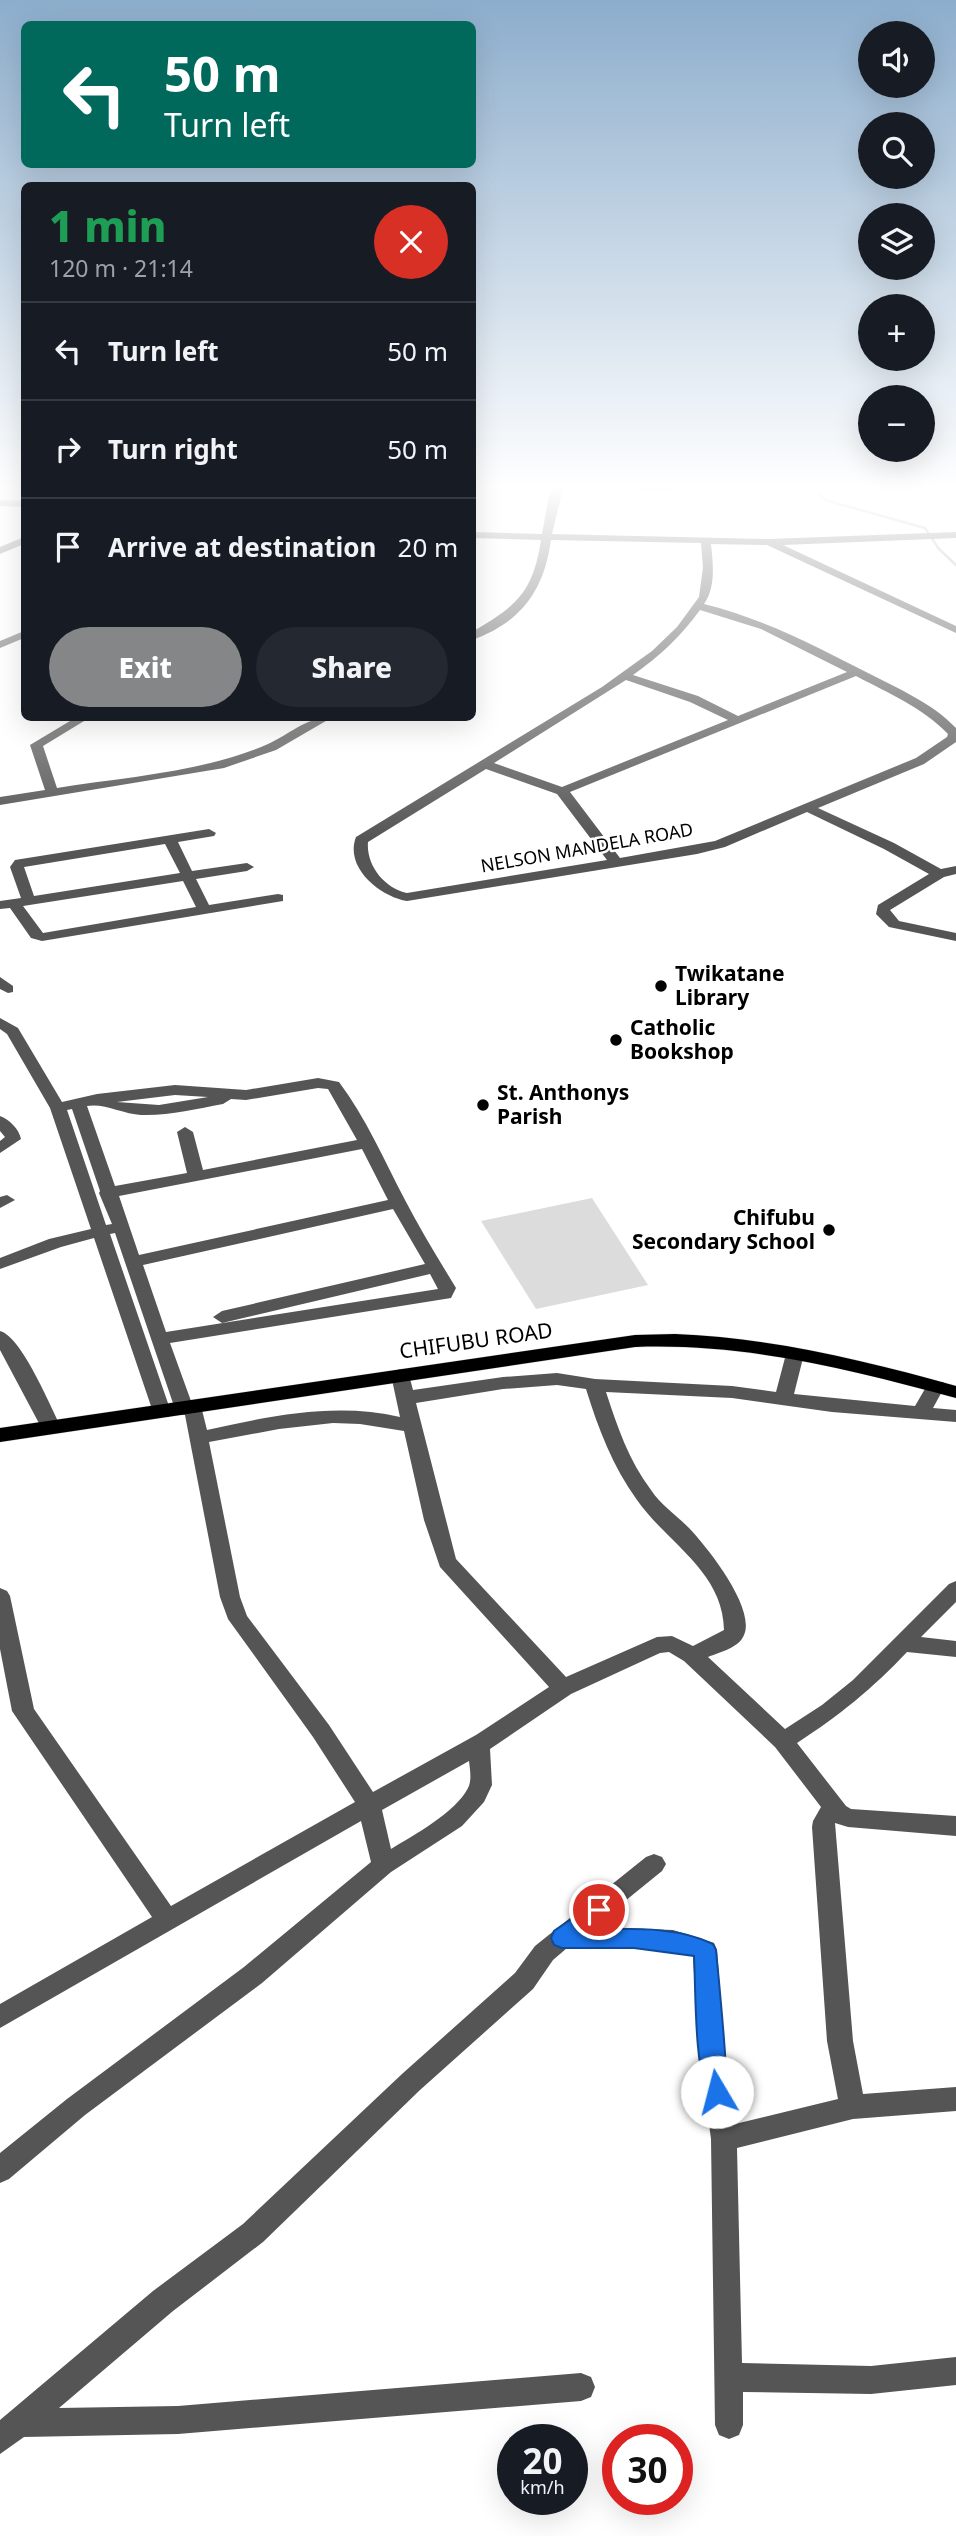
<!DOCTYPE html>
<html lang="en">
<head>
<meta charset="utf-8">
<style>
  body { margin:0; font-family:"Noto Sans",sans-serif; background:#242831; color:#f1f3f6; height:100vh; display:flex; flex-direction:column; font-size:26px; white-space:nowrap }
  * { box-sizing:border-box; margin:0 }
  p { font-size:23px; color:#9ea1a6 }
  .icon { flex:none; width:38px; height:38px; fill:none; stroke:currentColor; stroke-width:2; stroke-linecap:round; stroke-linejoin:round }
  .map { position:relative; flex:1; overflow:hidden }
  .details { position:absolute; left:21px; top:182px; width:455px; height:539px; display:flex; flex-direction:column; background:#171b24; border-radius:10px; box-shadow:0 7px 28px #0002 }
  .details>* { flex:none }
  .guide { position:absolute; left:21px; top:21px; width:455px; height:147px; border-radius:10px; box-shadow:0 7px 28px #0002; background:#00695c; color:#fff; overflow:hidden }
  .tools { position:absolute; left:858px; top:21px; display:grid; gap:14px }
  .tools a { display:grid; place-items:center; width:77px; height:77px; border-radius:50%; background:#171b24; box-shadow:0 7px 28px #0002; font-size:35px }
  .speed { position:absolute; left:497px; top:2424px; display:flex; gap:14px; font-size:35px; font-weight:700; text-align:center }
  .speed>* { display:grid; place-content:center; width:91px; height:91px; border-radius:50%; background:#171b24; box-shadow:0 7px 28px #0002; line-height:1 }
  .speed small { font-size:18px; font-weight:400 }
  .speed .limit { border:10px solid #d22; background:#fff; color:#111 }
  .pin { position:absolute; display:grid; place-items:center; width:60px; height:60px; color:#fff; margin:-30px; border:4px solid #fff; border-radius:50%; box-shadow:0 2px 7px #0007 }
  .me { position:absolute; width:77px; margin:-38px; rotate:352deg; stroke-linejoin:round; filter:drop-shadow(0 0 5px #0008) }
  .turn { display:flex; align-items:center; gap:24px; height:147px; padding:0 28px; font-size:32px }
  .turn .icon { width:91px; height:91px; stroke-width:2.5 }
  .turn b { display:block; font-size:49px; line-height:60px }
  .round { display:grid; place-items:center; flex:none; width:74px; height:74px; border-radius:37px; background:#242831 }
  .head { display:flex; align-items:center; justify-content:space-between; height:119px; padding:0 28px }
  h1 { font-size:42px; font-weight:800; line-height:52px; color:#1e9e55 }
  .button { display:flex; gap:14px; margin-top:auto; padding:14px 28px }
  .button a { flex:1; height:80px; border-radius:42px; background:#858687; color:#fff; font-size:28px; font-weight:800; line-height:80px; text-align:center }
  .button a+a { background:#242831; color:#f1f3f6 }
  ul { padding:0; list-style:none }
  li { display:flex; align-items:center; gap:21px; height:98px; padding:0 28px; border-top:2px solid #363941 }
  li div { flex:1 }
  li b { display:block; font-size:26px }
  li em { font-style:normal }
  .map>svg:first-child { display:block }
  .green { fill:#dcdcdc }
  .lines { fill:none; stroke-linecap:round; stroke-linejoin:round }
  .stream { stroke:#a3a3a3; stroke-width:2.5 }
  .major-casing { stroke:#dbdbdb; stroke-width:1 }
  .minor { fill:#555; fill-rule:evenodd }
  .major { fill:#000; fill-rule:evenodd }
  .route { fill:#1a73e8; stroke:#114b97; stroke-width:2 }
  .poi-dot { fill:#000; stroke:#fff; stroke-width:2.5 }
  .labels { text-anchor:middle; stroke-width:5; stroke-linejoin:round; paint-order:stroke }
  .far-street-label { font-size:18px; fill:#000; stroke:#fff }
  .poi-label { font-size:21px; font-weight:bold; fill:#000; stroke:#fff; text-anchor:start }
  .street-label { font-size:21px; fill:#000; stroke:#fff }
</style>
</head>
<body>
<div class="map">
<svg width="956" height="2536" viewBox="0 0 956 2536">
  <rect width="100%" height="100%" fill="#fff"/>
  <polygon class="green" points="592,1198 648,1285 536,1309 481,1221"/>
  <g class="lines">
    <polyline class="stream" points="798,484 816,490 825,500 925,528 939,549 956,565"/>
    <g class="major-casing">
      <path id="major" d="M675 1334C772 1338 863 1360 956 1386V1398C850 1369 746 1343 635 1347L0 1442V1428L635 1335Z"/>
    </g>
    <g class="minor">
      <path d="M555 484H692L673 490 563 488 552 534 769 539 956 532V538L783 545 956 626V633L767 545 711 544C713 563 716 588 704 604 765 619 819 648 874 676 903 691 933 704 956 728V742L924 764 818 808 894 843 941 869 956 866V874L944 877 890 910 899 921 956 933V941L889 927 876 914 878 905 929 874 884 849 807 812 725 847 697 854 407 901C381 897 344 868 356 837L602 687 652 651 677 627 699 597 703 567 701 543 551 540C544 590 522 622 472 640V632C517 606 533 592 541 540L472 538V532L542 534 549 496ZM700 610 761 629 847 672 738 716 698 696 633 675C660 656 681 636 700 610ZM856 676C888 693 922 707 948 734L947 737 916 758 715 841 620 858 570 792ZM626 680 690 702 728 720 562 787 494 763ZM486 769 557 794 607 860 407 893C384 888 366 865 368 842Z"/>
      <polygon points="0,500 24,501 24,507 0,506"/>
      <polygon points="24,537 24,544 0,554 0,547"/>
      <polygon points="24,631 24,638 0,648 0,641"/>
      <path d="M75 718H89L43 746 57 788C125 777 205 772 268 744 289 735 308 716 331 718L276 750 224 768 0 805V797L45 790 30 745Z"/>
      <path d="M209 829 216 833 214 836 178 842 192 871 247 863 254 867 247 871 196 879 209 905 278 894 283 895V901L42 941 31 938 10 908 0 909V901L21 898 10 867 15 860ZM165 844 180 873 34 896 24 867ZM183 881 196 907 43 933 23 906Z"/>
      <polygon points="0,977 13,986 13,992 8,993 0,989"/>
      <path d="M0 1018 18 1028 62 1102 97 1094 175 1085 246 1090 318 1078 339 1082C366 1118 384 1160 405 1200 421 1231 439 1260 456 1288L451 1298 170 1343 191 1401 200 1402 207 1430C270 1416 336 1402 400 1417L391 1375 400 1369 409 1375 413 1390 503 1377 557 1373 595 1379 732 1386 776 1392 786 1354 795 1348 804 1354 794 1394 915 1406 929 1382H943L945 1386 933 1408 956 1410V1422L832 1412 732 1398 606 1392C617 1426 629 1461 651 1490 661 1505 676 1515 689 1528 707 1547 756 1608 744 1635 739 1648 720 1652 708 1657L785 1729 822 1705 853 1680 949 1584 956 1581V1602L921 1637 956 1641V1657L907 1652C872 1689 840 1715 797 1743L846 1806 851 1809 956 1816V1836L848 1827 835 1823 853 2041 863 2094 956 2087V2111L853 2119 737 2148 742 2363 871 2366 956 2357V2385L871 2394 743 2392V2425L739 2435 729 2439 719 2435 715 2425 711 2139 698 2044 693 1956 654 1949 567 1948 553 1960 533 1989 420 2090 263 2242 173 2311 59 2408 178 2406 581 2373 591 2377 595 2387 591 2397 581 2401 178 2434 24 2437 0 2454V2420L153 2291 243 2224 402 2074 515 1973 535 1946 646 1857 654 1854 662 1857 666 1864 662 1871 593 1927 673 1930 714 1943 717 1950 724 2044 735 2124 838 2099 827 2041 812 1827 813 1821 821 1807 775 1747 684 1661 669 1652 660 1653 571 1694 490 1749 492 1785 484 1802 462 1826 391 1872 262 1983 85 2115 9 2179 0 2183V2153L67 2099 244 1967 371 1862 361 1821 0 2028V2004L152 1917 12 1711 0 1649V1588L7 1591 10 1596 34 1709 171 1906 355 1802 313 1737 228 1619 220 1597 185 1415 177 1414 175 1409 115 1233 110 1234 171 1412 169 1417H155L153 1412 94 1238 61 1247 0 1269V1258L49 1239 91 1229 50 1108 7 1034 0 1029ZM318 1088 328 1089 357 1140 203 1170 193 1132 185 1127 177 1132 187 1173 115 1186 87 1106C104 1103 123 1114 141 1115 168 1116 196 1109 223 1104L231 1099 246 1100ZM175 1095 208 1097 159 1105 117 1102ZM72 1109 100 1191 99 1193 112 1224 106 1225 67 1110ZM362 1149 388 1200 139 1255 119 1196ZM393 1209 425 1264 222 1311 213 1317 222 1323 430 1274 438 1289 166 1332 143 1265ZM557 1385 586 1389C598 1428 613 1467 637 1500 667 1543 723 1571 724 1630L693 1646 672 1636 657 1637 566 1677 456 1559 416 1403 503 1389ZM333 1423 360 1424 404 1431 424 1520 440 1567 549 1687 476 1735 373 1792 329 1725 247 1616 240 1597 209 1442 279 1429ZM469 1761C470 1770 472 1780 468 1788 456 1812 414 1835 391 1849L382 1810Z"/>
      <path d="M0 1116C9 1119 19 1129 21 1139L0 1153V1141L5 1137 0 1131Z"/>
      <polygon points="7,1195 15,1200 0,1208 0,1197"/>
      <path d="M0 1331C22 1337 50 1406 61 1427L58 1432H44L41 1427 0 1350Z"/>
    </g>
    <use href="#major" class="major"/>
  </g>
  <linearGradient id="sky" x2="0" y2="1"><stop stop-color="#8cadcc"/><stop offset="0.58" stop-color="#fff"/><stop offset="1" stop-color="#fff" stop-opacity="0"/></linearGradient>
  <rect width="956" height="839" fill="url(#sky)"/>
  <path class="route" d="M599 1900 607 1903 610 1910 607 1916 591 1929C630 1929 677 1926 713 1944L716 1950C718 1973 730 2088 726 2099L717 2102 709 2099C694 2065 696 1994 694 1956L634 1948H562L554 1945 551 1938 554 1931Z"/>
  <g class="poi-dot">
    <circle cx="661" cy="986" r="7"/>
    <circle cx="616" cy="1040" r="7"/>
    <circle cx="483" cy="1105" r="7"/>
    <circle cx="829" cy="1230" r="7"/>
  </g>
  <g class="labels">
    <g class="far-street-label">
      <text transform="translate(587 848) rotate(-10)" y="6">NELSON MANDELA ROAD</text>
    </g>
    <g class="poi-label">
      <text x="675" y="981">Twikatane<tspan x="675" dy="24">Library</tspan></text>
      <text x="630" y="1035">Catholic<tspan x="630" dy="24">Bookshop</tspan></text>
      <text x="497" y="1100">St. Anthonys<tspan x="497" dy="24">Parish</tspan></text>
      <text x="815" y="1225" text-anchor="end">Chifubu<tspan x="815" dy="24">Secondary School</tspan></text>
    </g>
    <g class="street-label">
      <text transform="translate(476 1341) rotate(-8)" y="7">CHIFUBU ROAD</text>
    </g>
  </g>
</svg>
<div class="tools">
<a><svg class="icon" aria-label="sound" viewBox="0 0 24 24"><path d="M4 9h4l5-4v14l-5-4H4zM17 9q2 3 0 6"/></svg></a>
<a><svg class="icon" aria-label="search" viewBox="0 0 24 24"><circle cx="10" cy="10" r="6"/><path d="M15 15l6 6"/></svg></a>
<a><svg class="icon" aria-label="layers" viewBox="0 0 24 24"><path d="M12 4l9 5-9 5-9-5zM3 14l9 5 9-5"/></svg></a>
<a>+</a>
<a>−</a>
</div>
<div class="speed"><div>20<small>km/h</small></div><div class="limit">30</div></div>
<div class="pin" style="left:599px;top:1910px;background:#d93025"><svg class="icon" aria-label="arrive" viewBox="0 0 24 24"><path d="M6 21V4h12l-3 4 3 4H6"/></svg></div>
<svg class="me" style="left:717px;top:2092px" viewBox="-20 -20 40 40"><circle r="19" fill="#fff"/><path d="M0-13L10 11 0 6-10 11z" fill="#1a73e8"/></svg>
<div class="guide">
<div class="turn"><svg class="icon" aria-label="left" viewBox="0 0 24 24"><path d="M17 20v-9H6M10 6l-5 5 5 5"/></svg><div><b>50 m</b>Turn left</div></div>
</div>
<section class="details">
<div class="head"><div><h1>1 min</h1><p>120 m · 21:14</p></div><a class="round" style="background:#d93025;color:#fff"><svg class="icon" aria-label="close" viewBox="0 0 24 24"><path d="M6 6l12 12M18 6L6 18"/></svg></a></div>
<ul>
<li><svg class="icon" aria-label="left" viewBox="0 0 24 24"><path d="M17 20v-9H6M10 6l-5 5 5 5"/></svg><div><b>Turn left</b></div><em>50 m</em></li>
<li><svg class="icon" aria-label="right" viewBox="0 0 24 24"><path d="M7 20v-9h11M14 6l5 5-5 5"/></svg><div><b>Turn right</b></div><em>50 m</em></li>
<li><svg class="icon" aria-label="arrive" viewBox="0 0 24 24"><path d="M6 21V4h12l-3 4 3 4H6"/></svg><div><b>Arrive at destination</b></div><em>20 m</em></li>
</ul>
<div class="button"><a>Exit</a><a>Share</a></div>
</section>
</div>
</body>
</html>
